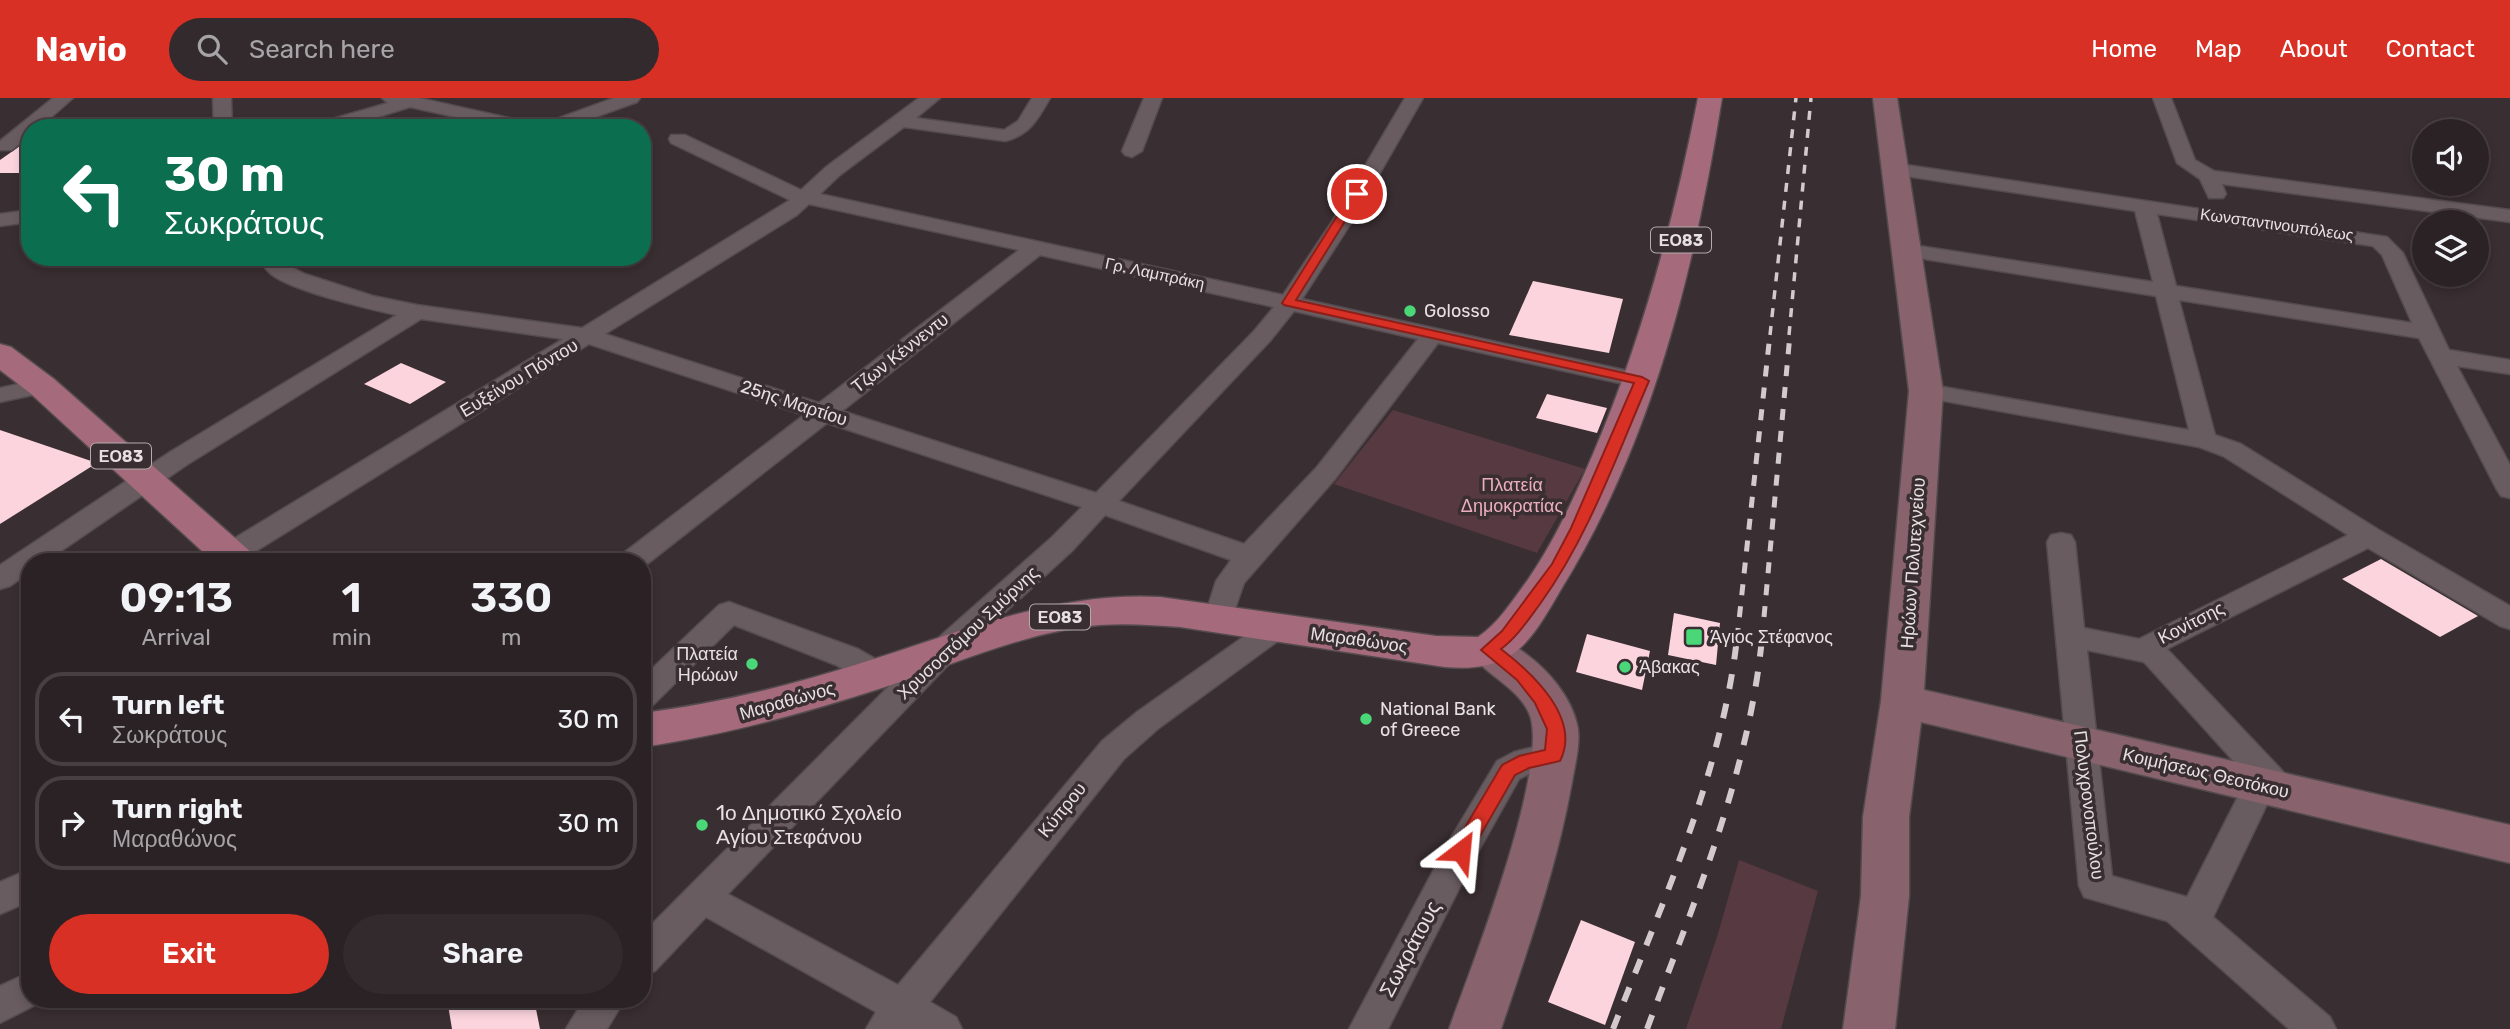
<!DOCTYPE html>
<html lang="en">
<head>
<meta charset="utf-8">
<style>
  body { margin:0; font-family:Rubik,sans-serif; background:#332a2d; color:#f1f3f6; height:100vh; display:flex; flex-direction:column; font-size:26px; white-space:nowrap }
  * { box-sizing:border-box; margin:0 }
  p { font-size:23px; color:#a6a4a7 }
  .icon { flex:none; width:38px; height:38px; fill:none; stroke:currentColor; stroke-width:2; stroke-linecap:round; stroke-linejoin:round }
  .map { position:relative; flex:1; overflow:hidden }
  .side { position:absolute; left:21px; top:455px; width:630px; height:455px; display:flex; flex-direction:column; background:#2b2225; border-radius:28px; box-shadow:0 4px 10px #0003,0 0 0 2px #473f42 }
  .side>* { flex:none }
  .guide { position:absolute; left:21px; top:21px; width:630px; height:147px; border-radius:28px; box-shadow:0 4px 10px #0003,0 0 0 2px #473f42; background:#0b6e4f; color:#fff; overflow:hidden }
  .controls { position:absolute; left:2412px; top:21px; display:grid; gap:14px }
  .controls a { display:grid; place-items:center; width:77px; height:77px; border-radius:50%; background:#2b2225; box-shadow:0 4px 10px #0003,0 0 0 2px #473f42; font-size:35px }
  .pin { position:absolute; display:grid; place-items:center; width:60px; height:60px; color:#fff; margin:-30px; border:4px solid #fff; border-radius:50%; box-shadow:0 2px 7px #0007 }
  .me { position:absolute; width:77px; margin:-38px; rotate:29deg; stroke-linejoin:round; filter:drop-shadow(0 0 5px #0008) }
  .turn { display:flex; align-items:center; gap:24px; height:147px; padding:0 28px; font-size:32px }
  .turn .icon { width:91px; height:91px; stroke-width:2.5 }
  .turn b { display:block; font-size:49px; line-height:60px }
  .eta { display:flex; justify-content:space-evenly; align-items:center; height:119px; text-align:center }
  .eta b { font-size:42px; font-weight:600; line-height:49px }
  .button { display:flex; gap:14px; margin-top:auto; padding:14px 28px }
  .button a { flex:1; height:80px; border-radius:42px; background:#d93025; color:#fff; font-size:28px; font-weight:600; line-height:80px; text-align:center }
  .button a+a { background:#332a2d; color:#f1f3f6 }
  ul { padding:0; list-style:none }
  li { display:flex; align-items:center; gap:21px; height:94px; margin:0 14px 10px; padding:0 14px; border:4px solid #473f42; border-radius:28px }
  li div { flex:1 }
  li b { display:block; font-size:26px }
  li em { font-style:normal }
  header { display:flex; align-items:center; gap:42px; box-sizing:border-box; height:98px; padding:0 35px; background:#d93025; color:#fff }
  header strong { font-size:33px }
  nav { display:flex; gap:38px; margin-inline-start:auto; font-size:24px }
  .search { width:490px; height:63px; background:#332a2d; display:flex; align-items:center; gap:18px; box-sizing:border-box; padding:0 24px; border-radius:38px; color:#a6a4a7; font-size:26px }
  .map>svg:first-child { display:block }
  .green { fill:#573942 }
  .building { fill:#fbd4de }
  .lines { fill:none; stroke-linecap:round; stroke-linejoin:round }
  .street-casing { stroke:#544b4e; stroke-width:3 }
  .secondary-casing { stroke:#544b4e; stroke-width:3 }
  .primary-casing { stroke:#544b4e; stroke-width:3 }
  .street { fill:#695c60; fill-rule:evenodd }
  .secondary { fill:#88636e; fill-rule:evenodd }
  .primary { fill:#a66a7d; fill-rule:evenodd }
  .rail-far2 { stroke:#d2cacc; stroke-width:3.5; stroke-dasharray:9 9; stroke-linecap:butt }
  .rail-far1 { stroke:#d2cacc; stroke-width:5; stroke-dasharray:11 11; stroke-linecap:butt }
  .rail { stroke:#d2cacc; stroke-width:6; stroke-dasharray:15 15; stroke-linecap:butt }
  .route { fill:#d93025; stroke:#8d1f18; stroke-width:2 }
  .poi-dot { fill:#4ad778; stroke:#392e31; stroke-width:2.5 }
  .labels { text-anchor:middle; stroke-width:7; stroke-linejoin:round; paint-order:stroke }
  .far-street-label { font-size:16px; fill:#e8e1e3; stroke:#392e31 }
  .shield { fill:#392e31; stroke:#b4abae; stroke-width:2 }
  .shield-label { font-size:16px; font-weight:bold; fill:#e8e1e3 }
  .poi-label { font-size:18px; fill:#e8e1e3; stroke:#392e31; text-anchor:start }
  .street-label { font-size:18px; fill:#e8e1e3; stroke:#392e31 }
  .park-label { font-size:18px; fill:#ecaebf; stroke:#392e31 }
  .near-poi-label { font-size:21px; fill:#e8e1e3; stroke:#392e31; text-anchor:start }
  .near-street-label { font-size:21px; fill:#e8e1e3; stroke:#392e31 }
</style>
</head>
<body>
<header>
<strong>Navio</strong>
<div class="search"><svg class="icon" aria-label="search" viewBox="0 0 24 24"><circle cx="10" cy="10" r="6"/><path d="M15 15l6 6"/></svg>Search here</div>
<nav><a>Home</a><a>Map</a><a>About</a><a>Contact</a></nav>
</header>
<div class="map">
<svg width="2510" height="931" viewBox="0 0 2510 931">
  <rect width="100%" height="100%" fill="#392e31"/>
  <g class="green">
    <polygon points="1393,312 1585,371 1537,455 1334,386"/>
    <polygon points="1739,762 1818,793 1781,931 1686,931 1717,839"/>
  </g>
  <g class="building">
    <polygon points="30,41 30,75 0,75 0,62"/>
    <polygon points="1533,183 1623,201 1609,255 1509,237"/>
    <polygon points="401,265 446,284 410,306 364,286"/>
    <polygon points="1547,296 1607,310 1597,335 1536,320"/>
    <polygon points="0,332 97,365 0,426"/>
    <polygon points="2381,461 2478,518 2440,539 2342,481"/>
    <polygon points="1674,515 1720,525 1716,567 1668,557"/>
    <polygon points="1587,536 1650,553 1642,592 1576,574"/>
    <polygon points="1581,822 1635,844 1605,927 1548,904"/>
    <polygon points="447,901 534,901 540,931 452,931"/>
  </g>
  <g class="lines">
    <g class="street-casing">
      <g id="street">
        <polygon points="53,0 73,0 39,30 30,30 30,37 12,52 0,52 0,43"/>
        <polygon points="213,0 231,0 232,30 214,30"/>
        <polygon points="382,0 419,0 540,27 614,0 640,0 637,4 565,30 506,30 410,9 342,30 313,30 315,26 388,5"/>
        <path d="M919 0H940L916 20 1004 32 1018 23 1032 0H1050C1038 21 1030 37 1005 43L904 29 840 77 820 96 1283 197 1333 122 1405 0H1423L1353 122 1302 201 1642 276 1651 278 1654 283 1651 288 1642 290 1438 245 1335 381 1244 485 1229 528 1219 531 1209 528 1204 521 1216 483 1231 462 1105 417 1072 453 951 564 728 796 898 887 1102 643 1137 614 1266 523 1276 519 1286 523 1291 530 1286 537 1159 630 1124 661 930 904 956 919 962 931H866L876 914 706 819 655 873 642 877V836L929 548 1052 439 1082 409 827 325 642 470V464H617L621 457 804 317 589 246 240 463H220L216 456 220 449 563 241 421 221 188 366 45 464H30V474L10 488 0 491V467L170 354 397 217C369 211 292 193 271 176 266 172 261 165 257 159H280L287 167 305 176 373 198 417 207 582 230 790 102 671 45 669 41 671 37H685L801 92 826 69ZM809 106 1019 152 819 305 605 236 797 117ZM1040 157 1274 209 1254 233 1096 395 842 313ZM1294 213 1418 241 1317 369 1244 446 1119 403 1270 243Z"/>
        <polygon points="1144,0 1162,0 1142,53 1132,59 1125,57 1122,53"/>
        <polygon points="2153,0 2171,0 2195,62 2214,73 2510,112 2510,124 2222,86 2226,96 2223,100 2209,100 2200,81 2177,65"/>
        <path d="M1893 65 2387 139 2403 155 2449 252 2510 262V276L2457 268 2510 367V400L2501 398 2497 392 2419 240 2179 202 2215 337 2241 346 2379 432 2510 508V531L2500 528 2368 450 2167 551 2292 683 2296 692 2292 701 2280 705 2269 702 2213 819 2330 919 2336 931H2289L2167 823 2084 799 2079 788 2047 444 2051 437 2061 435 2071 437 2075 444 2084 530 2139 541 2348 437 2223 358 2199 349 1917 298 1914 293 1917 288 1926 286 2189 332 2156 198 1906 158 1898 157 1895 152 1898 147 1906 146 2153 184 2135 113 1886 75 1883 71ZM2157 116 2373 148 2382 157 2412 225 2176 188ZM2087 552 2144 564 2248 679 2187 799 2112 778Z"/>
        <polygon points="30,112 30,124 0,128 0,116"/>
        <polygon points="42,281 51,283 54,288 51,293 0,304 0,290"/>
        <polygon points="729,504 858,551 874,560 884,578 880,586 869,589 858,586 852,576 836,567 734,527 653,607 642,611 642,580 719,507"/>
        <polygon points="1553,644 1564,648 1569,657 1564,666 1533,674 1519,681 1473,763 1388,931 1349,931 1449,743 1497,663 1514,654"/>
        <polygon points="30,771 30,803 0,816 0,784"/>
        <polygon points="30,874 30,901 43,903 0,925 0,888"/>
        <polygon points="584,901 625,901 607,931 566,931"/>
      </g>
    </g>
    <g class="secondary-casing">
      <g id="secondary">
        <polygon points="1873,0 1897,0 1943,293 1924,592 2510,727 2510,765 1921,624 1909,719 1909,798 1895,931 1843,931 1861,798 1863,719 1881,603 1909,293"/>
        <path d="M1490 537C1528 549 1571 590 1578 631 1580 648 1575 667 1572 684 1557 769 1528 850 1501 931H1449C1469 875 1554 661 1528 613 1515 587 1483 576 1469 552L1475 541Z"/>
      </g>
    </g>
    <g class="primary-casing">
      <g id="primary">
        <path d="M1698 0H1722C1695 170 1652 345 1560 493 1547 515 1531 546 1508 559 1489 570 1466 571 1445 569L1180 529C1153 527 1127 525 1100 527 1027 533 955 566 885 589 805 615 726 637 642 649V615C715 606 785 589 855 567 955 536 1054 493 1160 499L1436 538 1478 539C1499 525 1512 503 1527 483 1554 444 1574 400 1593 356 1642 242 1674 122 1698 0Z"/>
        <polygon points="0,246 11,249 54,281 252,455 257,464 214,464 30,295 0,272"/>
      </g>
    </g>
    <use href="#street" class="street"/>
    <use href="#secondary" class="secondary"/>
    <use href="#primary" class="primary"/>
    <g class="rail-far2">
      <polyline points="1770,237 1796,0"/>
      <polyline points="1789,237 1811,0"/>
    </g>
    <g class="rail-far1">
      <polyline points="1737,541 1770,236"/>
      <polyline points="1762,541 1790,236"/>
    </g>
    <g class="rail">
      <path d="M1613 931C1662 805 1722 675 1737 540"/>
      <path d="M1647 931C1694 804 1749 676 1762 540"/>
    </g>
  </g>
  <path class="route" d="M1357 92 1362 96 1296 202 1642 279 1649 283C1616 359 1589 438 1540 506 1528 522 1517 539 1501 551 1531 574 1582 620 1560 663L1529 670 1515 677 1468 759 1461 761 1454 759 1451 753 1502 667 1519 658 1545 652 1547 631 1535 605 1517 582 1481 552 1502 533 1552 466 1571 430 1634 285 1284 207 1282 205 1351 96Z"/>
  <g class="poi-dot">
    <circle cx="1410" cy="213" r="7"/>
    <rect x="1685" y="530" width="18" height="18" rx="3.5"/>
    <circle cx="752" cy="566" r="7"/>
    <circle cx="1625" cy="569" r="7"/>
    <circle cx="1366" cy="621" r="7"/>
    <circle cx="702" cy="727" r="7"/>
  </g>
  <g class="labels">
    <g class="far-street-label">
      <text transform="translate(2277 126) rotate(8)" y="6">Κωνσταντινουπόλεως</text>
      <text transform="translate(1155 175) rotate(12)" y="6">Γρ. Λαμπράκη</text>
    </g>
    <g class="shield">
      <rect x="1651" y="129.5" width="60" height="25" rx="5"/>
      <rect x="91" y="345.5" width="60" height="25" rx="5"/>
      <rect x="1030" y="506.5" width="60" height="25" rx="5"/>
    </g>
    <g class="shield-label">
      <text x="1681" y="148">ΕΟ83</text>
      <text x="121" y="364">ΕΟ83</text>
      <text x="1060" y="525">ΕΟ83</text>
    </g>
    <g class="poi-label">
      <text x="1424" y="219">Golosso</text>
      <text x="1710" y="545">Άγιος Στέφανος</text>
      <text x="738" y="562" text-anchor="end">Πλατεία<tspan x="738" dy="21">Ηρώων</tspan></text>
      <text x="1639" y="575">Άβακας</text>
      <text x="1380" y="617">National Bank<tspan x="1380" dy="21">of Greece</tspan></text>
    </g>
    <g class="street-label">
      <text transform="translate(900 255) rotate(-38)" y="6">Τζων Κέννεντυ</text>
      <text transform="translate(519 280) rotate(-31)" y="6">Ευξείνου Πόντου</text>
      <text transform="translate(794 305) rotate(18)" y="6">25ης Μαρτίου</text>
      <text transform="translate(1913 465) rotate(-86)" y="6">Ηρώων Πολυτεχνείου</text>
      <text transform="translate(2191 525) rotate(-27)" y="6">Κονίτσης</text>
      <text transform="translate(968 535) rotate(-43)" y="6">Χρυσοστόμου Σμύρνης</text>
      <text transform="translate(1359 542) rotate(8)" y="6">Μαραθώνος</text>
      <text transform="translate(787 603) rotate(-16)" y="6">Μαραθώνος</text>
      <text transform="translate(2206 675) rotate(13)" y="6">Κοιμήσεως Θεοτόκου</text>
      <text transform="translate(2089 707) rotate(83)" y="6">Πολυχρονοπούλου</text>
      <text transform="translate(1062 712) rotate(-51)" y="6">Κύπρου</text>
    </g>
    <g class="park-label">
      <text x="1512" y="393">Πλατεία<tspan x="1512" dy="21">Δημοκρατίας</tspan></text>
    </g>
    <g class="near-poi-label">
      <text x="716" y="722">1ο Δημοτικό Σχολείο<tspan x="716" dy="24">Αγίου Στεφάνου</tspan></text>
    </g>
    <g class="near-street-label">
      <text transform="translate(1410 851) rotate(-62)" y="7">Σωκράτους</text>
    </g>
  </g>
</svg>
<div class="controls">
<a><svg class="icon" aria-label="sound" viewBox="0 0 24 24"><path d="M4 9h4l5-4v14l-5-4H4zM17 9q2 3 0 6"/></svg></a>
<a><svg class="icon" aria-label="layers" viewBox="0 0 24 24"><path d="M12 4l9 5-9 5-9-5zM3 14l9 5 9-5"/></svg></a>
</div>
<div class="pin" style="left:1357px;top:96px;background:#d93025"><svg class="icon" aria-label="arrive" viewBox="0 0 24 24"><path d="M6 21V4h12l-3 4 3 4H6"/></svg></div>
<svg class="me" style="left:1461px;top:753px" viewBox="-20 -20 40 40"><path d="M0-17L14 15 0 8-14 15z" fill="#d93025" stroke="#fff" stroke-width="4"/></svg>
<div class="guide">
<div class="turn"><svg class="icon" aria-label="left" viewBox="0 0 24 24"><path d="M17 20v-9H6M10 6l-5 5 5 5"/></svg><div><b>30 m</b>Σωκράτους</div></div>
</div>
<section class="side">
<div class="eta">
<div><b>09:13</b><p>Arrival</p></div>
<div><b>1</b><p>min</p></div>
<div><b>330</b><p>m</p></div>
</div>
<ul>
<li><svg class="icon" aria-label="left" viewBox="0 0 24 24"><path d="M17 20v-9H6M10 6l-5 5 5 5"/></svg><div><b>Turn left</b><p>Σωκράτους</p></div><em>30 m</em></li>
<li><svg class="icon" aria-label="right" viewBox="0 0 24 24"><path d="M7 20v-9h11M14 6l5 5-5 5"/></svg><div><b>Turn right</b><p>Μαραθώνος</p></div><em>30 m</em></li>
</ul>
<div class="button"><a>Exit</a><a>Share</a></div>
</section>
</div>
</body>
</html>
